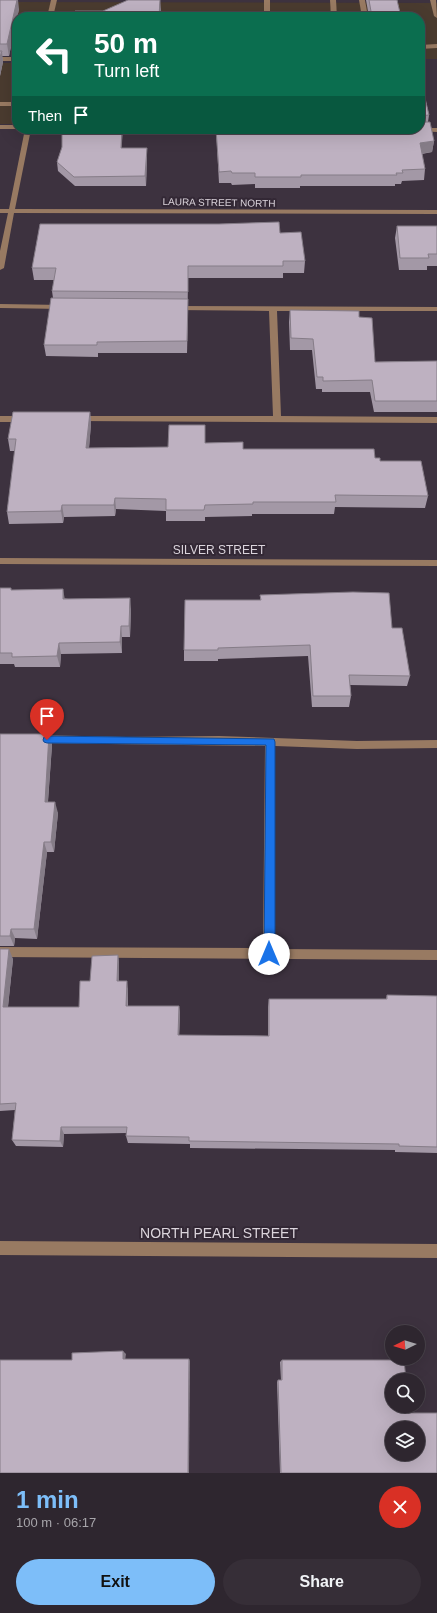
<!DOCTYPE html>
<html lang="en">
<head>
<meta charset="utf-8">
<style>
  body { margin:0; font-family:Arial,sans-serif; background:#362e37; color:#f1f3f6; height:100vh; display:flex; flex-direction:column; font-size:15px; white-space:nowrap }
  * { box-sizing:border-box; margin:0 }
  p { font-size:13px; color:#a7a5aa }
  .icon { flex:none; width:22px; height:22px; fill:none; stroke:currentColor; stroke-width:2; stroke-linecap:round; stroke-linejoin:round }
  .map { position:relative; height:1473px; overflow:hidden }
  .side { display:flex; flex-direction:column; background:#2e262f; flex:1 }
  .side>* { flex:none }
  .top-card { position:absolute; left:12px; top:12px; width:413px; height:122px; border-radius:16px; box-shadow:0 4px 16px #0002,0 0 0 1px #49434b; background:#0b6e4f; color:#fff; overflow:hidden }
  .needle { width:26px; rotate:265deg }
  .buttons { position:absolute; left:385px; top:1325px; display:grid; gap:8px }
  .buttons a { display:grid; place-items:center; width:40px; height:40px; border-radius:50%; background:#2e262f; box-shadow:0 4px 16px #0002,0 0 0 1px #49434b; font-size:20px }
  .pin { position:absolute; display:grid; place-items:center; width:34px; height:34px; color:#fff; margin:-41px -17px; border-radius:50% 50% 50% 0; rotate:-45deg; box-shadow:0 0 4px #0007 }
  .pin .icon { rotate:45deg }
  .me { position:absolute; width:44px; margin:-22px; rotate:0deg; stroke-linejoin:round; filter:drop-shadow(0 0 3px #0008) }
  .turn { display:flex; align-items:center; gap:14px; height:84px; padding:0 16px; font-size:18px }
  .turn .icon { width:52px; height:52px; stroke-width:2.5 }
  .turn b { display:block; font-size:28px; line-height:34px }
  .then { display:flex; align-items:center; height:38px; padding:0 16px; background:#0003; gap:8px; font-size:15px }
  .round { display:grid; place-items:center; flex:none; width:42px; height:42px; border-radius:21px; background:#362e37 }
  .headline { display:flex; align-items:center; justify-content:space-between; height:68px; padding:0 16px }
  h1 { font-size:24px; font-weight:700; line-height:30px; color:#7dbef9 }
  .primary-button { display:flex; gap:8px; margin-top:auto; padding:8px 16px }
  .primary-button a { flex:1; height:46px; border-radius:24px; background:#7dbef9; color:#111; font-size:16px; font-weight:700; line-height:46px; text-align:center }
  .primary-button a+a { background:#362e37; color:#f1f3f6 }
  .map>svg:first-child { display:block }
  .commercial { fill:#4a3b2f }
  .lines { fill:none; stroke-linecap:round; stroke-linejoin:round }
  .minor { fill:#987a62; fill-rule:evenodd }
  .wall { fill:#a398a6 }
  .shaded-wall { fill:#857c87 }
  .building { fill:#beb1c1; stroke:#857c87; fill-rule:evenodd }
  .route { fill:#1a73e8; stroke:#114b97 }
  .labels { text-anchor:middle; stroke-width:4; stroke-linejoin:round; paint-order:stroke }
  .far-street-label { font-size:10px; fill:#dbd4dc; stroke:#332835 }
  .street-label { font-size:12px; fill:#dbd4dc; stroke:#332835 }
  .near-street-label { font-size:14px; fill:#dbd4dc; stroke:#332835 }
</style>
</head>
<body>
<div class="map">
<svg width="437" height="1473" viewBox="0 0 437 1473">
  <rect width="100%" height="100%" fill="#3d323f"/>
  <g class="commercial">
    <polygon points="0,2 437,3 437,59 420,59 420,17 17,17 17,39 0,39"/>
    <polygon points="0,63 17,63 16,124 0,124"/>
  </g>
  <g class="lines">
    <g class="minor">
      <polygon points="51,0 57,0 53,17 47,17"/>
      <rect x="264" y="0" width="6" height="17"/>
      <polygon points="330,0 336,0 337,17 331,17"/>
      <polygon points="359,0 365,0 368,17 362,17"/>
      <polygon points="430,0 436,0 437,18 434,16"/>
      <polygon points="437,44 437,48 420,49 420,45"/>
      <rect x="0" y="57" width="17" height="4"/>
      <rect x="0" y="102" width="17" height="4"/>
      <rect x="0" y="125" width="17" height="4"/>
      <polygon points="420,128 437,128 437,132 417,131 417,129"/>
      <polygon points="25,129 31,129 15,209 437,210 437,214 14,213 4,268 0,270 0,251 8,213 0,213 0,209 9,209"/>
      <polygon points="0,304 63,305 67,307 63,309 0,308"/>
      <polygon points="172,306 437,307 437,311 277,311 281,416 437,417 437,423 75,421 74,419 78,416 273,416 269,311 175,310 172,310"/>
      <polygon points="0,416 24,416 28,419 24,422 0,422"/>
      <polygon points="0,558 437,560 437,566 0,564"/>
      <polygon points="37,735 126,737 219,736 357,741 437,740 437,748 357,749 275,746 275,949 437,950 437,960 0,957 0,947 263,948 265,746 37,743 33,742 32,739 33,736"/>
      <polygon points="0,1241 437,1244 437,1258 0,1255"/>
    </g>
  </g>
  <g class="wall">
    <polygon points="0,0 19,9 9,56 2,56 3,62 0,76"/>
    <polygon points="366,0 397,0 401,17 369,17"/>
    <polygon points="420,77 429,115 428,122 434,141 432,152 422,154 425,169 424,180 402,181 401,184 395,184 395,186 300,186 300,188 255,188 255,184 232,185 231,183 219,183 216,129 420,129"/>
    <polygon points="122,148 147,157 146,186 75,186 58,171 57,162"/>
    <polygon points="397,226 437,226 437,266 427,266 427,270 399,270 395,238"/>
    <polygon points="280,233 305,261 304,273 283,273 283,278 188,278 187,353 98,353 98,357 46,356 44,345 53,298 52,291 54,280 34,280 32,268"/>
    <polygon points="290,310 359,317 375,362 437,361 437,412 374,412 370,392 322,392 322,389 316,389 312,350 290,350 289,322"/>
    <polygon points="90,412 91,424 89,448 168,447 205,443 243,449 375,458 428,496 425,508 335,507 334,514 252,514 252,516 205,517 205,521 166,521 166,511 116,509 115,516 64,517 63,523 9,524 7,512 15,451 10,451 8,439"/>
    <polygon points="0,588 131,609 130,637 122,637 122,653 61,654 60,667 15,667 14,664 0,664"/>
    <polygon points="260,595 392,628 410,676 407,686 350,685 351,696 349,707 312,707 308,656 218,659 218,661 184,661 184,650 260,600"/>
    <polygon points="0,734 49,734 52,745 48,802 58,813 54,852 47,852 37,939 15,938 14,946 0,946"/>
    <polygon points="0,949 13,959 8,1007 79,1007 90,981 118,955 119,964 119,981 128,989 128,1006 179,1006 180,1014 179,1035 268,1036 268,1007 269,999 386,999 387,995 437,996 437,1153 395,1152 395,1150 190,1148 190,1144 128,1143 126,1136 127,1133 64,1134 63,1147 16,1146 12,1140 15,1110 0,1111"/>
    <polygon points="282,1360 408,1413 437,1473 280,1473 277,1382 278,1380 281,1380 280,1362"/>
  </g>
  <g class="shaded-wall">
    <polygon points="17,0 18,0 19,9 9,56 7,44"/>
    <polygon points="160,0 161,9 161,17 159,17"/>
    <polygon points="2,51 3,62 0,76 0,57"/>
    <polygon points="122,129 123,129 121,157 121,148"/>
    <polygon points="434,141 432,152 419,154 420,143"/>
    <polygon points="147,148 147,157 146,186 145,176"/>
    <polygon points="188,299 188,311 187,353 187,341"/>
    <polygon points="90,412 91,424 88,459 86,448"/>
    <polygon points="115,498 116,509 115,516 114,505"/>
    <polygon points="62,505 64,517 63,523 61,511"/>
    <polygon points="63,589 65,600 63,599"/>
    <polygon points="130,598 131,609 130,637 129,626"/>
    <polygon points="121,626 122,637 122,653 120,642"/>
    <polygon points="59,643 61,654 60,667 57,656"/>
    <polygon points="49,734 52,745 47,813 45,802"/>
    <polygon points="55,802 58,813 54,852 51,842"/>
    <polygon points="44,842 47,852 37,939 34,929"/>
    <polygon points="11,929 15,938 14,946 10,936"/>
    <polygon points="9,949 13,959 7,1015 3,1007"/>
    <polygon points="118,955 119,964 119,989 117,981"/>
    <polygon points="127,981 128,989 127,1014 126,1006"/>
    <polygon points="179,1006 180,1014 179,1043 178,1035"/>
    <polygon points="61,1127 64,1134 63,1147 60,1141"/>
    <polygon points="123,1351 126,1354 125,1361 123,1359"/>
    <polygon points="189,1359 190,1361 189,1473 188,1473"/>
  </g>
  <g class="building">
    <polygon points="0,0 17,0 7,44 0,44"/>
    <polygon points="128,0 160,0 159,17 74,17 75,11 103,11"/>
    <polygon points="369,0 397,0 401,17 372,17"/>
    <polygon points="0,51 2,51 0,57"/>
    <polygon points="420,77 429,115 420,116"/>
    <polygon points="420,122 430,122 434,141 420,143 425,169 402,170 403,173 396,173 397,175 301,175 301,177 255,177 255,173 232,173 231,171 219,172 216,129 420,129"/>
    <polygon points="62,129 122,129 121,148 147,148 145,176 74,177 57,162 62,147"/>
    <polygon points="279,222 280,233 301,232 305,261 283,261 283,266 188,266 188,292 52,291 56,268 32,268 40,224 219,224"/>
    <polygon points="397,226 437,226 437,254 428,254 429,258 400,258"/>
    <polygon points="51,298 188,299 187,341 97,342 97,345 44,345"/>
    <polygon points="290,310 359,311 359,317 372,318 375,362 437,361 437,401 375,401 372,380 323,381 323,377 317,377 313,339 291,338"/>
    <polygon points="13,412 90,412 86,448 168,447 169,425 205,425 205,443 243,442 243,449 374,449 375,458 380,458 380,461 421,461 428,496 335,495 336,502 253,502 253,504 205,505 204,510 166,510 166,499 115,498 114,505 62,505 61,511 7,512 16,439 8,439"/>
    <polygon points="0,588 11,588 11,590 63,589 63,599 130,598 129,626 121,626 120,642 59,643 57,656 12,657 12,653 0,653"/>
    <polygon points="353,592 389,593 392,628 402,628 410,676 349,675 351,696 313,696 310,645 218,648 218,650 184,650 185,600 261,600 260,595"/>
    <polygon points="0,734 49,734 45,802 55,802 51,842 44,842 34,929 11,929 10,936 0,936"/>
    <polygon points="0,949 9,949 3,1007 79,1007 80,981 90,981 92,956 118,955 117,981 127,981 126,1006 179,1006 178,1035 269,1036 269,999 387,999 387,995 437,996 437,1147 399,1146 399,1144 189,1141 189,1137 126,1136 127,1127 61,1127 60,1141 12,1140 16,1103 0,1104"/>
    <polygon points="123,1351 123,1359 189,1359 188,1473 0,1473 0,1360 72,1360 72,1353"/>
    <path d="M282 1360H404L406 1380H392V1406H408V1413H437V1473H281L278 1380H282ZM392 1428H418V1454H392Z"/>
  </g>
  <polygon class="route" points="47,736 274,739 275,742 275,954 273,957 269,959 266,957 264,954 266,745 47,743 44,742 43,740 44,737"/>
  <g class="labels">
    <g class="far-street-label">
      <text transform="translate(219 202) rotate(1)" y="4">LAURA STREET NORTH</text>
    </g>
    <g class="street-label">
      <text x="219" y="554">SILVER STREET</text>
    </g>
    <g class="near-street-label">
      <text x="219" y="1238">NORTH PEARL STREET</text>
    </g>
  </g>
</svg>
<div class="buttons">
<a><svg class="needle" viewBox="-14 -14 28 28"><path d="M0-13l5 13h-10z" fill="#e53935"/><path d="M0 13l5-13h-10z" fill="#a7a5aa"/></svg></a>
<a><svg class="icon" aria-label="search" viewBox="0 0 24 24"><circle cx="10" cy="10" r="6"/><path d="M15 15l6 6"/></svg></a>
<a><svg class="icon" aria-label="layers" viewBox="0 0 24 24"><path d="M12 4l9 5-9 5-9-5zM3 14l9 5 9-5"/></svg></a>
</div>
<div class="pin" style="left:47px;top:740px;background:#d93025"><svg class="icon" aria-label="arrive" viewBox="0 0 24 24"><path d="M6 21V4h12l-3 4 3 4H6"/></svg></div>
<svg class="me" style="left:269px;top:954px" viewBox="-20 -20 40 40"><circle r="19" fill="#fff"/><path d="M0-13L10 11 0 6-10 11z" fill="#1a73e8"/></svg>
<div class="top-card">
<div class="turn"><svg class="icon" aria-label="left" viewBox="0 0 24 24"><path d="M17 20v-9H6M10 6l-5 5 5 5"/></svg><div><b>50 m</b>Turn left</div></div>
<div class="then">Then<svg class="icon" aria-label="arrive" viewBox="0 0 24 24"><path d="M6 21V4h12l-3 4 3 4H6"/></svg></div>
</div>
</div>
<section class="side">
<div class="headline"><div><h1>1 min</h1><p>100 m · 06:17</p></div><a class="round" style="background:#d93025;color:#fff"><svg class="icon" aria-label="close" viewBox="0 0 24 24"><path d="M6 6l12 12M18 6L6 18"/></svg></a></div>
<div class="primary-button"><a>Exit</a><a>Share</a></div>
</section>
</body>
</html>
